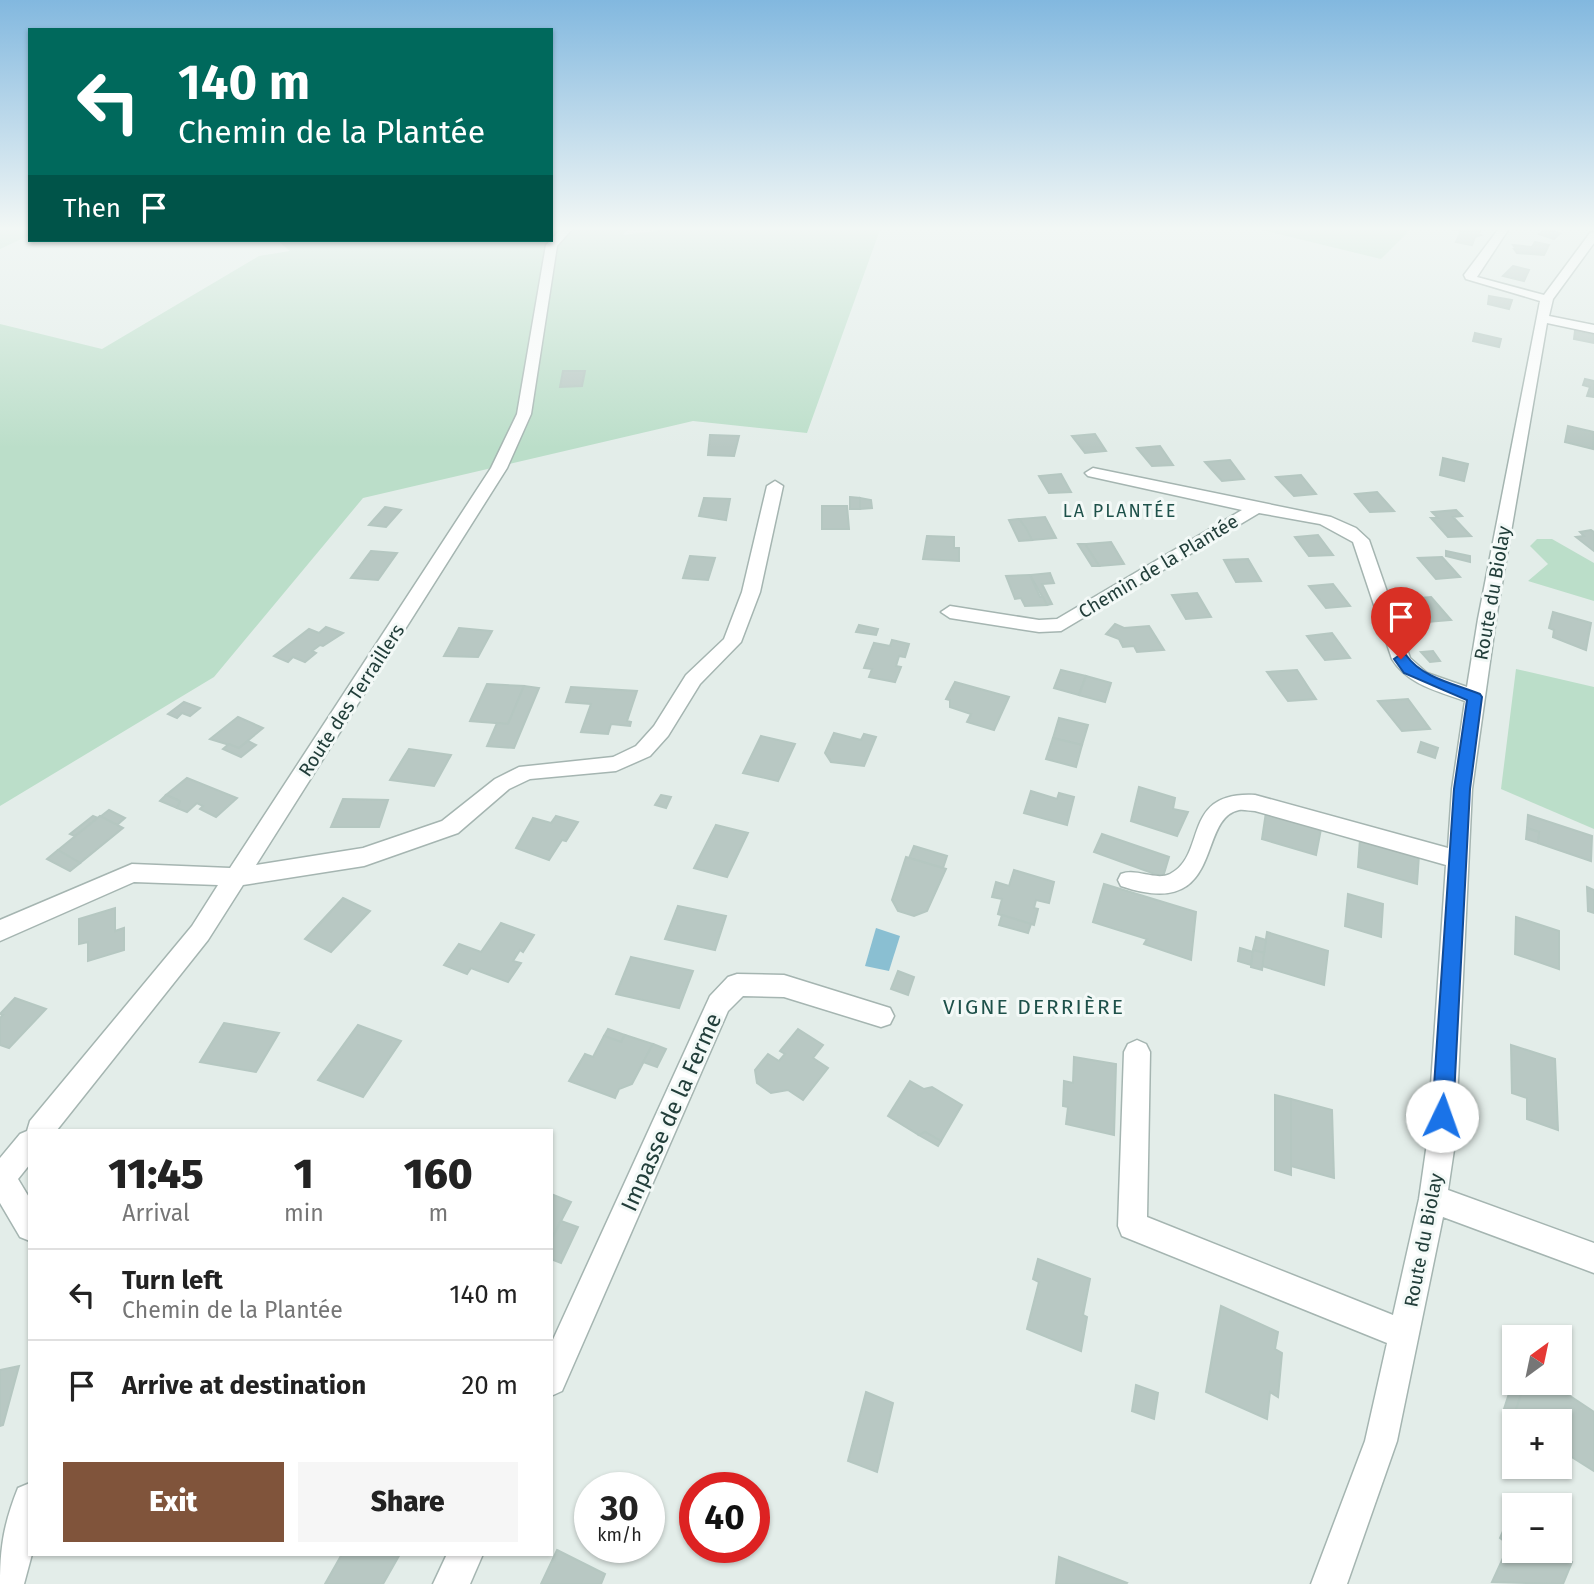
<!DOCTYPE html>
<html lang="en">
<head>
<meta charset="utf-8">
<style>
  body { margin:0; font-family:"Fira Sans",sans-serif; background:#f6f6f6; color:#222; height:100vh; display:flex; flex-direction:column; font-size:26px; white-space:nowrap }
  * { box-sizing:border-box; margin:0 }
  p { font-size:23px; color:#767676 }
  .icon { flex:none; width:38px; height:38px; fill:none; stroke:currentColor; stroke-width:2; stroke-linecap:round; stroke-linejoin:round }
  .map { position:relative; flex:1; overflow:hidden }
  .details { position:absolute; left:28px; top:1129px; width:525px; height:427px; display:flex; flex-direction:column; background:#fff; border-radius:0px; box-shadow:0 2px 5px #0004 }
  .details>* { flex:none }
  .top-card { position:absolute; left:28px; top:28px; width:525px; height:214px; border-radius:0px; box-shadow:0 2px 5px #0004; background:#00695c; color:#fff; overflow:hidden }
  .needle { width:46px; rotate:33deg }
  .tools { position:absolute; left:1502px; top:1325px; display:grid; gap:14px }
  .tools a { display:grid; place-items:center; width:70px; height:70px; border-radius:0px; background:#fff; box-shadow:0 2px 5px #0004; font-size:35px }
  .speed { position:absolute; left:574px; top:1472px; display:flex; gap:14px; font-size:35px; font-weight:700; text-align:center }
  .speed>* { display:grid; place-content:center; width:91px; height:91px; border-radius:50%; background:#fff; box-shadow:0 2px 5px #0004; line-height:1 }
  .speed small { font-size:18px; font-weight:400 }
  .speed .limit { border:10px solid #d22; background:#fff; color:#111 }
  .pin { position:absolute; display:grid; place-items:center; width:60px; height:60px; color:#fff; margin:-72px -30px; border-radius:50% 50% 50% 0; rotate:-45deg; box-shadow:0 0 7px #0007 }
  .pin .icon { rotate:45deg }
  .me { position:absolute; width:77px; margin:-38px; rotate:3deg; stroke-linejoin:round; filter:drop-shadow(0 0 5px #0008) }
  .turn { display:flex; align-items:center; gap:24px; height:147px; padding:0 35px; font-size:32px }
  .turn .icon { width:91px; height:91px; stroke-width:2.5 }
  .turn b { display:block; font-size:49px; line-height:60px }
  .then { display:flex; align-items:center; height:66px; padding:0 35px; background:#0003; gap:14px; font-size:26px }
  .eta { display:flex; justify-content:space-evenly; align-items:center; height:119px; text-align:center }
  .eta b { font-size:42px; font-weight:800; line-height:49px }
  .button { display:flex; gap:14px; margin-top:auto; padding:14px 35px }
  .button a { flex:1; height:80px; border-radius:0px; background:#80543b; color:#fff; font-size:28px; font-weight:800; line-height:80px; text-align:center }
  .button a+a { background:#f6f6f6; color:#222 }
  ul { padding:0; list-style:none }
  li { display:flex; align-items:center; gap:21px; height:91px; padding:0 35px; border-top:2px solid #e0e0e0 }
  li div { flex:1 }
  li b { display:block; font-size:26px }
  li em { font-style:normal }
  .map>svg:first-child { display:block }
  .green { fill:#bbdec9 }
  .water { fill:#8abfd2 }
  .building { fill:#b8c8c3; stroke:#b5c7c1; stroke-width:2 }
  .lines { fill:none; stroke-linecap:round; stroke-linejoin:round }
  .minor-casing { stroke:#a5b5b1; stroke-width:3 }
  .minor { fill:#fff; fill-rule:evenodd }
  .route { fill:#1a73e8; stroke:#114b97; stroke-width:2 }
  .labels { text-anchor:middle; stroke-width:6; stroke-linejoin:round; paint-order:stroke }
  .far-neighbourhood-label { font-size:18px; letter-spacing:2px; fill:#1e514a; stroke:#f3f9f7 }
  .street-label { font-size:19px; fill:#223e3a; stroke:#f3f9f7 }
  .neighbourhood-label { font-size:21px; letter-spacing:2px; fill:#1e514a; stroke:#f3f9f7 }
  .near-street-label { font-size:23px; fill:#223e3a; stroke:#f3f9f7 }
</style>
</head>
<body>
<div class="map">
<svg width="1594" height="1584" viewBox="0 0 1594 1584">
  <rect width="100%" height="100%" fill="#e3ede9"/>
  <g class="green">
    <polygon points="0,227 30,227 30,235 0,249"/>
    <polygon points="551,227 629,227 623,235 687,227 881,227 807,433 693,421 363,498 214,677 0,806 0,324 102,349 259,256 290,251 277,240 551,240"/>
    <polygon points="1249,227 1413,227 1381,259"/>
    <polygon points="1537,539 1552,539 1594,563 1594,601 1528,581 1548,564 1530,546"/>
    <polygon points="1516,669 1594,687 1594,829 1501,789"/>
  </g>
  <polygon class="water" points="876,928 900,936 889,971 865,966"/>
  <g class="building">
    <polygon points="1456,227 1481,230 1478,234 1481,235 1475,237 1472,245 1456,242 1461,231 1453,229"/>
    <polygon points="1544,229 1560,233 1554,239 1539,234"/>
    <polygon points="1535,242 1549,245 1544,255 1517,253 1514,249 1516,249 1513,245 1532,247"/>
    <polygon points="1513,266 1529,270 1524,281 1503,276"/>
    <polygon points="1489,296 1512,300 1509,309 1488,304"/>
    <polygon points="1575,331 1594,335 1594,343 1574,339"/>
    <polygon points="1475,333 1501,339 1499,347 1473,341"/>
    <polygon points="563,371 585,371 582,386 560,387"/>
    <polygon points="1585,379 1594,381 1594,397 1587,396 1590,387 1583,385"/>
    <polygon points="1568,426 1594,432 1593,449 1565,442"/>
    <polygon points="1095,434 1106,451 1085,453 1072,436"/>
    <polygon points="710,435 739,436 734,456 708,455"/>
    <polygon points="1160,446 1173,465 1152,466 1137,448"/>
    <polygon points="1443,458 1468,464 1464,481 1440,475"/>
    <polygon points="1230,460 1244,479 1222,481 1205,462"/>
    <polygon points="1061,474 1071,492 1049,493 1039,476"/>
    <polygon points="1301,475 1316,494 1294,496 1276,477"/>
    <polygon points="1377,492 1394,511 1370,512 1355,494"/>
    <polygon points="850,497 860,498 860,509 850,509"/>
    <polygon points="704,498 730,499 726,520 699,516"/>
    <polygon points="860,498 871,500 872,508 860,509"/>
    <polygon points="822,506 847,506 849,529 822,529"/>
    <polygon points="385,507 401,510 386,527 369,525"/>
    <polygon points="1456,510 1462,516 1453,517 1471,536 1448,537 1431,518 1438,518 1432,512"/>
    <polygon points="1045,517 1056,538 1032,540 1019,519"/>
    <polygon points="1019,519 1026,528 1032,540 1019,541 1009,520"/>
    <polygon points="1591,530 1594,532 1594,551 1576,537 1584,536 1580,532"/>
    <polygon points="1318,535 1333,555 1309,556 1295,537"/>
    <polygon points="927,536 954,537 954,548 959,548 959,561 923,559"/>
    <polygon points="1111,542 1124,564 1099,566 1085,544"/>
    <polygon points="1078,544 1085,544 1099,566 1092,566"/>
    <polygon points="371,551 397,553 378,580 351,578"/>
    <polygon points="1446,551 1470,556 1470,562 1446,556"/>
    <polygon points="690,556 715,558 708,580 683,578"/>
    <polygon points="1442,557 1460,577 1436,579 1418,558"/>
    <polygon points="1248,559 1261,581 1236,582 1224,560"/>
    <polygon points="1050,573 1054,583 1042,584 1052,604 1047,605 1030,575"/>
    <polygon points="1030,575 1040,597 1043,597 1047,605 1025,606 1021,598 1015,599 1006,576"/>
    <polygon points="1333,584 1350,606 1326,608 1309,586"/>
    <polygon points="1197,593 1211,617 1186,619 1172,595"/>
    <polygon points="1431,597 1451,620 1427,622 1407,599"/>
    <polygon points="1553,612 1591,623 1586,650 1553,637 1554,630 1549,628"/>
    <polygon points="1115,624 1124,628 1149,626 1164,650 1137,652 1134,646 1123,647 1119,639 1106,634"/>
    <polygon points="859,625 878,629 876,635 856,632"/>
    <polygon points="326,627 343,633 323,646 320,645 312,651 316,653 305,662 293,657 288,662 274,656 309,629 319,633"/>
    <polygon points="459,628 492,631 478,657 444,656"/>
    <polygon points="1332,633 1350,658 1325,660 1307,636"/>
    <polygon points="892,640 909,644 905,657 899,656 896,666 901,667 895,682 869,677 872,669 864,668 874,643 890,646"/>
    <polygon points="1433,651 1440,661 1430,662 1421,652"/>
    <polygon points="1061,670 1086,676 1079,695 1054,688"/>
    <polygon points="1297,670 1316,699 1288,701 1267,672"/>
    <polygon points="1086,676 1111,683 1105,702 1079,695"/>
    <polygon points="955,682 1009,697 994,730 967,722 971,714 950,707 950,700 946,699"/>
    <polygon points="487,684 524,686 508,724 470,721"/>
    <polygon points="524,686 539,688 514,748 487,746 497,723 508,724"/>
    <polygon points="571,687 637,691 627,721 631,722 630,726 611,724 608,734 581,732 591,704 566,702"/>
    <polygon points="1408,699 1430,729 1402,731 1378,701"/>
    <polygon points="184,702 200,708 190,716 182,713 177,718 168,714"/>
    <polygon points="238,717 263,728 239,748 210,739"/>
    <polygon points="1059,718 1088,725 1082,745 1053,738"/>
    <polygon points="834,733 861,740 864,734 876,737 864,766 831,762 825,753"/>
    <polygon points="761,736 795,744 778,781 743,773"/>
    <polygon points="1053,738 1082,745 1076,767 1046,759"/>
    <polygon points="248,741 256,745 241,757 223,749 229,744 239,748"/>
    <polygon points="1421,742 1438,748 1435,758 1418,752"/>
    <polygon points="409,749 451,755 434,786 390,780"/>
    <polygon points="187,778 237,798 216,817 200,809 203,806 197,803 187,812 177,808 180,801 166,795"/>
    <polygon points="1139,787 1175,798 1173,809 1188,812 1177,836 1131,821"/>
    <polygon points="1031,791 1057,799 1059,793 1074,797 1067,825 1024,813"/>
    <polygon points="166,795 180,801 177,808 160,801"/>
    <polygon points="661,795 671,797 666,808 655,805"/>
    <polygon points="343,799 388,800 379,827 331,827"/>
    <polygon points="109,810 125,818 117,825 100,817"/>
    <polygon points="1266,812 1321,829 1316,855 1262,839"/>
    <polygon points="1528,815 1592,836 1591,861 1538,843 1539,832 1527,828"/>
    <polygon points="93,816 98,818 75,836 70,834"/>
    <polygon points="100,816 123,828 80,863 58,850"/>
    <polygon points="556,816 578,822 566,841 562,840 549,860 516,848 533,818 551,823"/>
    <polygon points="716,825 748,833 727,877 694,868"/>
    <polygon points="1527,828 1539,832 1538,843 1526,839"/>
    <polygon points="1102,834 1169,857 1163,877 1094,852"/>
    <polygon points="1360,839 1419,855 1417,884 1358,867"/>
    <polygon points="914,846 947,856 943,868 909,858"/>
    <polygon points="58,850 80,863 70,871 47,859"/>
    <polygon points="906,857 946,869 927,911 914,916 898,911 892,900"/>
    <polygon points="1014,870 1054,882 1049,903 1036,900 1034,908 1038,909 1034,925 998,914 1002,899 992,897 996,882 1009,886"/>
    <polygon points="1104,884 1196,912 1191,960 1144,944 1147,939 1093,922"/>
    <polygon points="1587,887 1594,890 1594,913 1588,911"/>
    <polygon points="1348,894 1383,904 1381,937 1345,926"/>
    <polygon points="343,898 370,911 331,952 305,939"/>
    <polygon points="678,906 726,916 715,950 665,939"/>
    <polygon points="115,908 115,931 124,928 124,950 88,961 88,942 79,944 79,919"/>
    <polygon points="1002,915 1031,924 1028,933 999,925"/>
    <polygon points="1516,917 1559,931 1559,969 1515,954"/>
    <polygon points="501,923 534,935 523,952 520,950 513,961 521,963 508,982 471,968 467,974 444,965 459,944 481,952"/>
    <polygon points="1267,932 1328,951 1324,985 1262,966"/>
    <polygon points="1256,937 1266,940 1264,953 1253,950"/>
    <polygon points="1240,948 1253,952 1251,965 1238,961"/>
    <polygon points="1253,950 1264,953 1262,970 1251,967"/>
    <polygon points="631,957 693,971 679,1008 616,994"/>
    <polygon points="898,971 914,977 908,995 891,989"/>
    <polygon points="15,998 46,1009 9,1048 0,1045 0,1018 3,1015 0,1014"/>
    <polygon points="224,1023 279,1033 256,1072 200,1062"/>
    <polygon points="358,1025 401,1041 363,1097 318,1080"/>
    <polygon points="608,1029 625,1035 621,1042 604,1036"/>
    <polygon points="798,1029 823,1045 813,1058 828,1068 803,1100 788,1090 771,1093 757,1083 755,1070 768,1054 779,1061 785,1054 780,1051"/>
    <polygon points="625,1035 653,1044 632,1084 619,1089 615,1098 569,1081 585,1054 593,1057 604,1036 621,1042"/>
    <polygon points="653,1044 666,1049 657,1067 643,1062"/>
    <polygon points="1511,1045 1555,1059 1558,1130 1527,1119 1527,1098 1512,1093"/>
    <polygon points="1074,1057 1116,1064 1114,1135 1066,1124 1068,1107 1063,1106 1064,1081 1073,1083"/>
    <polygon points="910,1081 924,1089 932,1087 962,1105 941,1141 925,1132 919,1135 888,1116"/>
    <polygon points="1275,1095 1291,1099 1291,1175 1275,1170"/>
    <polygon points="1291,1099 1332,1110 1334,1178 1291,1166"/>
    <polygon points="925,1132 941,1141 938,1146 919,1135"/>
    <polygon points="551,1194 571,1202 551,1240"/>
    <polygon points="561,1221 578,1227 561,1263 551,1259 551,1240"/>
    <polygon points="1038,1259 1090,1279 1083,1315 1087,1317 1081,1351 1027,1329 1039,1282 1033,1279"/>
    <polygon points="1221,1306 1278,1332 1275,1349 1282,1353 1278,1397 1270,1392 1267,1419 1206,1392"/>
    <polygon points="19,1366 3,1425 0,1426 0,1370"/>
    <polygon points="1514,1378 1514,1382 1525,1382 1513,1419 1503,1412"/>
    <polygon points="1525,1382 1549,1382 1594,1412 1594,1471 1559,1449 1559,1421 1513,1419"/>
    <polygon points="1136,1385 1158,1393 1154,1419 1132,1411"/>
    <polygon points="866,1392 893,1403 877,1472 848,1461"/>
    <polygon points="1511,1513 1514,1515 1514,1550 1557,1550 1572,1562 1563,1584 1492,1582 1509,1545 1500,1538"/>
    <polygon points="557,1550 605,1574 601,1584 541,1584"/>
    <polygon points="342,1554 400,1554 383,1584 325,1584"/>
    <polygon points="1059,1557 1127,1583 1126,1584 1056,1584"/>
  </g>
  <g class="lines">
    <g class="minor-casing">
      <g id="minor">
        <polygon points="563,227 574,227 557,246 531,414 507,468 256,865 363,848 442,821 495,779 519,767 613,757 636,746 654,726 686,675 724,639 742,592 767,486 775,481 783,486 760,592 741,642 700,684 668,736 650,756 616,771 530,779 509,789 458,833 364,866 243,885 208,940 57,1130 30,1130 30,1164 18,1179 30,1199 30,1241 20,1237 0,1203 0,1158 20,1134 27,1131 30,1121 192,926 218,885 134,882 0,941 0,920 132,864 230,868 491,468 517,414 546,245"/>
        <path d="M1500 227H1510L1477 277 1544 295 1590 233 1594 232V243L1553 299 1549 316 1594 325V333L1547 323 1496 619 1472 789 1455 1143 1448 1190 1594 1243V1273L1443 1217 1397 1441 1347 1584H1311L1365 1441 1387 1343 1122 1236 1118 1226 1124 1052 1128 1044 1137 1040 1146 1044 1150 1052 1147 1217 1393 1315 1419 1199 1427 1143 1446 865 1255 811C1250 811 1243 809 1239 810 1195 819 1227 922 1121 886L1118 880 1121 874C1137 868 1155 881 1170 874 1208 855 1180 791 1255 795L1448 848 1452 789 1465 701C1438 691 1408 685 1392 659L1353 542 1320 524 1259 513 1061 631 1039 632 950 618 941 612 950 606 1039 620 1057 619 1242 510 1088 476 1085 473 1093 468 1331 517 1356 528 1369 540 1410 658 1427 673 1467 687 1478 619 1540 301 1466 279 1464 275Z"/>
        <polygon points="737,974 784,975 890,1008 894,1016 890,1024 881,1027 784,997 743,996 728,1011 562,1391 551,1396 551,1344 710,996 728,977"/>
        <path d="M30 1483V1554H32L24 1584H0C0 1547 4 1523 18 1488Z"/>
        <polygon points="447,1554 483,1554 470,1584 433,1584"/>
      </g>
    </g>
    <use href="#minor" class="minor"/>
  </g>
  <linearGradient id="sky" x2="0" y2="1"><stop stop-color="#82b8df"/><stop offset="0.51" stop-color="#f2f7f5"/><stop offset="1" stop-color="#f2f7f5" stop-opacity="0"/></linearGradient>
  <rect width="1594" height="448" fill="url(#sky)"/>
  <path class="route" d="M1401 654 1406 655C1422 678 1455 684 1480 694L1482 697 1470 789 1453 1116 1450 1123 1442 1126 1435 1123 1432 1116 1454 789 1467 700 1404 673 1394 659Z"/>
  <g class="labels">
    <g class="far-neighbourhood-label">
      <text x="1120" y="517">LA PLANTÉE</text>
    </g>
    <g class="street-label">
      <text transform="translate(1158 566) rotate(-31)" y="7">Chemin de la Plantée</text>
      <text transform="translate(1492 593) rotate(-80)" y="7">Route du Biolay</text>
      <text transform="translate(351 700) rotate(-57)" y="7">Route des Terraillers</text>
      <text transform="translate(1423 1240) rotate(-79)" y="7">Route du Biolay</text>
    </g>
    <g class="neighbourhood-label">
      <text x="1034" y="1014">VIGNE DERRIÈRE</text>
    </g>
    <g class="near-street-label">
      <text transform="translate(671 1112) rotate(-66)" y="8">Impasse de la Ferme</text>
    </g>
  </g>
</svg>
<div class="tools">
<a><svg class="needle" viewBox="-14 -14 28 28"><path d="M0-13l5 13h-10z" fill="#e53935"/><path d="M0 13l5-13h-10z" fill="#767676"/></svg></a>
<a>+</a>
<a>−</a>
</div>
<div class="speed"><div>30<small>km/h</small></div><div class="limit">40</div></div>
<div class="pin" style="left:1401px;top:659px;background:#d93025"><svg class="icon" aria-label="arrive" viewBox="0 0 24 24"><path d="M6 21V4h12l-3 4 3 4H6"/></svg></div>
<svg class="me" style="left:1442px;top:1116px" viewBox="-20 -20 40 40"><circle r="19" fill="#fff"/><path d="M0-13L10 11 0 6-10 11z" fill="#1a73e8"/></svg>
<div class="top-card">
<div class="turn"><svg class="icon" aria-label="left" viewBox="0 0 24 24"><path d="M17 20v-9H6M10 6l-5 5 5 5"/></svg><div><b>140 m</b>Chemin de la Plantée</div></div>
<div class="then">Then<svg class="icon" aria-label="arrive" viewBox="0 0 24 24"><path d="M6 21V4h12l-3 4 3 4H6"/></svg></div>
</div>
<section class="details">
<div class="eta">
<div><b>11:45</b><p>Arrival</p></div>
<div><b>1</b><p>min</p></div>
<div><b>160</b><p>m</p></div>
</div>
<ul>
<li><svg class="icon" aria-label="left" viewBox="0 0 24 24"><path d="M17 20v-9H6M10 6l-5 5 5 5"/></svg><div><b>Turn left</b><p>Chemin de la Plantée</p></div><em>140 m</em></li>
<li><svg class="icon" aria-label="arrive" viewBox="0 0 24 24"><path d="M6 21V4h12l-3 4 3 4H6"/></svg><div><b>Arrive at destination</b></div><em>20 m</em></li>
</ul>
<div class="button"><a>Exit</a><a>Share</a></div>
</section>
</div>
</body>
</html>
